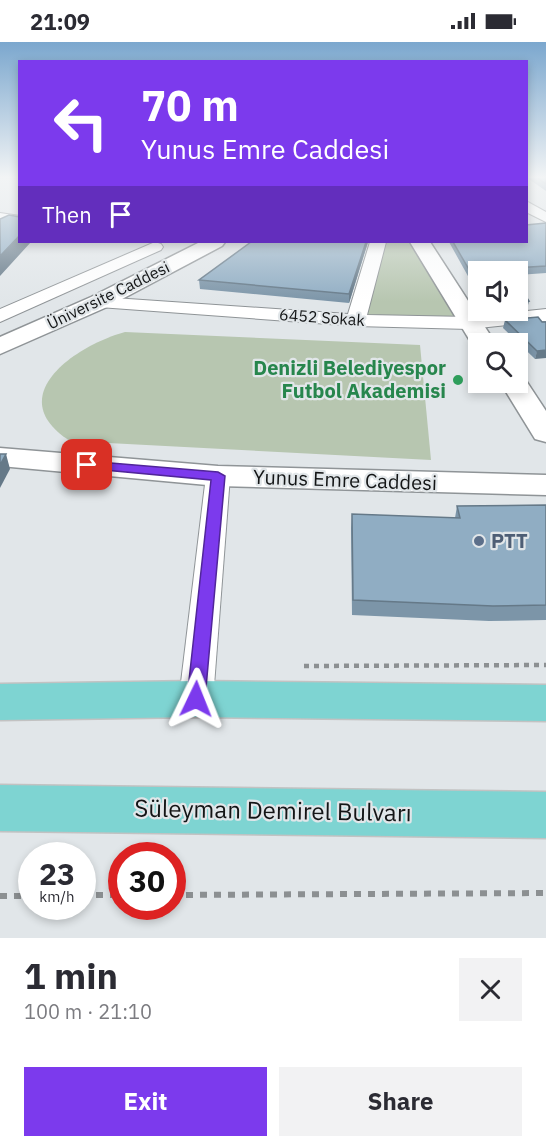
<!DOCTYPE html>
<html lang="en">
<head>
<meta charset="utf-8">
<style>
  body { margin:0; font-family:"IBM Plex Sans",sans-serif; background:#f2f2f3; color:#2b2b33; height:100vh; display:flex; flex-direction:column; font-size:22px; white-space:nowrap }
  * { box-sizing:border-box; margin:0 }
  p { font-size:20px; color:#7c7c81 }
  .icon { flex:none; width:33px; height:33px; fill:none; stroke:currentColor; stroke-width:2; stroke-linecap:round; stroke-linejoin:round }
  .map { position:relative; height:896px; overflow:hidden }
  .sheet { display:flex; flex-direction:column; background:#fff; flex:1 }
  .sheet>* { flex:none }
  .top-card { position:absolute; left:18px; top:18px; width:510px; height:183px; border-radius:0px; box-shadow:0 3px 9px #0003; background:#7c3aed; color:#fff; overflow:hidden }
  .buttons { position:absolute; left:468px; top:219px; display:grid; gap:12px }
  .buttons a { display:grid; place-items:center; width:60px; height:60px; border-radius:0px; background:#fff; box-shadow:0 3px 9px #0003; font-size:30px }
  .speed { position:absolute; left:18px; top:800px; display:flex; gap:12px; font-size:30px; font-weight:700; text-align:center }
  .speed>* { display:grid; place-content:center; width:78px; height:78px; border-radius:50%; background:#fff; box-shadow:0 3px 9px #0003; line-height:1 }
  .speed small { font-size:15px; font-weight:400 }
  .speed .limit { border:9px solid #d22; background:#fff; color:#111 }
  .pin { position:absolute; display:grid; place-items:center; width:51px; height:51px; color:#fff; margin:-26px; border-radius:12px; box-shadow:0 3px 9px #0006 }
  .me { position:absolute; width:66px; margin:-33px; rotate:2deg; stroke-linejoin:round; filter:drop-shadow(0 0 4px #0008) }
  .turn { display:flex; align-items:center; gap:21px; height:126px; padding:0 24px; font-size:27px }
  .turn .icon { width:78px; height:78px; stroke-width:2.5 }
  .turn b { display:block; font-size:42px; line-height:51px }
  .then { display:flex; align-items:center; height:57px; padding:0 24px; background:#0003; gap:12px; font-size:22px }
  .round { display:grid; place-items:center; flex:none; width:63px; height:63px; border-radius:0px; background:#f2f2f3 }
  .summary { display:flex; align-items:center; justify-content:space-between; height:102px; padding:0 24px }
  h1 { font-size:36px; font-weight:800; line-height:45px }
  .action { display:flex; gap:12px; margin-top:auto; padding:12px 24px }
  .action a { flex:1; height:69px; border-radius:0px; background:#7c3aed; color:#fff; font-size:24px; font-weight:800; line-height:69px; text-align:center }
  .action a+a { background:#f2f2f3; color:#2b2b33 }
  .status { display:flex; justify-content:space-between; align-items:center; height:42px; padding:0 30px; background:#fff; direction:ltr }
  .status svg { height:16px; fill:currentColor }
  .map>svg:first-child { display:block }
  .green { fill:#b7c6b0 }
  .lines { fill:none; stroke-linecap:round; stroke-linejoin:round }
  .street-casing { stroke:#8f9497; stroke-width:2 }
  .secondary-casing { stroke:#8f9497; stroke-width:3 }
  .primary-casing { stroke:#c2c2c2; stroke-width:3 }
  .path-far1 { stroke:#8c9092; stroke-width:4.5; stroke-dasharray:5 5; stroke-linecap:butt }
  .path { stroke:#8c9092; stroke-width:6; stroke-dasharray:7 7; stroke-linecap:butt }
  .street { fill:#fff; fill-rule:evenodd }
  .secondary { fill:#fff; fill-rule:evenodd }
  .primary { fill:#7ed4d2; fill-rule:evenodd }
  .wall { fill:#7c95a8 }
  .shaded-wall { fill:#657988 }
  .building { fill:#90adc3; stroke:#657988; stroke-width:1.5 }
  .route { fill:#7c3aed; stroke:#51269a; stroke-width:1.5 }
  .leisure-dot { fill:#2e9e5b; stroke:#e1e6e9; stroke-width:2 }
  .service-dot { fill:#5c6f8a; stroke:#e1e6e9; stroke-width:2 }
  .labels { text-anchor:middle; stroke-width:4.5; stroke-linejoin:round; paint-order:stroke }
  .far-street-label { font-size:16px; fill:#131516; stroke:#e1e6e9 }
  .leisure-label { font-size:20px; font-weight:bold; fill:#27864d; stroke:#e1e6e9; text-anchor:end }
  .street-label { font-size:20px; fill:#131516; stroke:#e1e6e9 }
  .service-label { font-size:20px; font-weight:bold; fill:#4e5e75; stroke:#e1e6e9; text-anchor:start }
  .near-street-label { font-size:24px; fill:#131516; stroke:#e1e6e9 }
</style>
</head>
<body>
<div class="status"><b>21:09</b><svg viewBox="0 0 49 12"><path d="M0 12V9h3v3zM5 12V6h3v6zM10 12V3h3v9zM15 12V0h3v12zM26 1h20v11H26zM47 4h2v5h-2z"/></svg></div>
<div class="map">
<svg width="546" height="896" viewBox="0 0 546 896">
  <rect width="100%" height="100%" fill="#e1e6e9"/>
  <g class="green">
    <polygon points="378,200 420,200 469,281 356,278"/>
    <path d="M125 290 420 303 431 418 70 399C0 354 77 303 125 290Z"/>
  </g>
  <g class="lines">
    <g class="street-casing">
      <g id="street">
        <polygon points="526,159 546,170 546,180 526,170"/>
        <polygon points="0,171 20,174 20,183 0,179"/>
        <polygon points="155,200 161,202 163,205 161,208 0,280 0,267"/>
        <polygon points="370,200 386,200 367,273 469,275 546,267 546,279 469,287 356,284 99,265 90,260 99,255 348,272"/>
        <polygon points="218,426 227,429 230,434 213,657 208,667 196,671 184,667 179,657 206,434 209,429"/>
      </g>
    </g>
    <g class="secondary-casing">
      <g id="secondary">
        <polygon points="200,200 225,200 222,204 107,265 0,312 0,295 91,255"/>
        <polygon points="410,200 430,200 496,302 478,302 478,308 475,307"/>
        <polygon points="518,333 523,334 546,369 546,400 535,397 500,340 518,340"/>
        <polygon points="0,406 218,424 546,433 546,453 218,444 0,424"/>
      </g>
    </g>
    <g class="primary-casing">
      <g id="primary">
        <polygon points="196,639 546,643 546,679 196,675 0,678 0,642"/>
        <polygon points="0,743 546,750 546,796 0,789"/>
      </g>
    </g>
    <polyline class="path-far1" points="304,624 546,623"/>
    <g class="path">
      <polyline points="82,853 122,853"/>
      <polyline points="172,853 546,851"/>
      <polyline points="0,854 32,854"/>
    </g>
    <use href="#street" class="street"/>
    <use href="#secondary" class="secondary"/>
    <use href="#primary" class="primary"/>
  </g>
  <g class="wall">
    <polygon points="526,134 546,134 546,149 526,135"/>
    <polygon points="546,181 546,231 518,233 518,235 518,230 478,230 478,252 449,200 526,200"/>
    <polygon points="251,200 368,200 349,261 200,247 199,238"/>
    <polygon points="505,278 546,280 535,317 503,286"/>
    <polygon points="546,463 546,578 489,579 352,573 351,486 352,472 455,476 457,464"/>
  </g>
  <g class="shaded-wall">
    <polygon points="20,193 20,200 31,200 0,234 0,214"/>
    <polygon points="366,200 368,200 349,261 349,252"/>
    <polygon points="529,259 527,267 518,268 518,260"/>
    <polygon points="489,268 510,268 489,271"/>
    <polygon points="546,308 546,316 535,317 537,309"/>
    <polygon points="6,412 10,427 0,446 0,423"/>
  </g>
  <g class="building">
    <polygon points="535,134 546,134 546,142"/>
    <polygon points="9,173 20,175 20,193 0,214 0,177"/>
    <polygon points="546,181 546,224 514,226 517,230 478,230 478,243 453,200 526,200 526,183"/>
    <polygon points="251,200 366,200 349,252 199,238"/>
    <polygon points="518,242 529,259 518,260"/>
    <polygon points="538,275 542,280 546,280 546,308 537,309 505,278"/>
    <polygon points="0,412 6,412 0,423"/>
    <polygon points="546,463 546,563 493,564 353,558 352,472 460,476 457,464"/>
  </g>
  <linearGradient id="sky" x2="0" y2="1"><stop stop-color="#7ba7ce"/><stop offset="0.52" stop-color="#f2f4f5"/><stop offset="1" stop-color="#f2f4f5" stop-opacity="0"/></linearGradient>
  <rect width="546" height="260" fill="url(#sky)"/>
  <polygon class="route" points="87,419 218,430 225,434 205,657 202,662 196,664 189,662 187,657 211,438 83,426 83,420"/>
  <circle class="leisure-dot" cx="458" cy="338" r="6"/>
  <circle class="service-dot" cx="479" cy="499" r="6"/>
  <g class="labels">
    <g class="far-street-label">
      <text transform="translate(108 253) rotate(-26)" y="6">Üniversite Caddesi</text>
      <text transform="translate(322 275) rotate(4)" y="6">6452 Sokak</text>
    </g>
    <g class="leisure-label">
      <text x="446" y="333">Denizli Belediyespor<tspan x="446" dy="23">Futbol Akademisi</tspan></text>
    </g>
    <g class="street-label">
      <text transform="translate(345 438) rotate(2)" y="7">Yunus Emre Caddesi</text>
    </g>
    <g class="service-label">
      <text x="491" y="506">PTT</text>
    </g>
    <g class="near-street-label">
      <text transform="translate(273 769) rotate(1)" y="8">Süleyman Demirel Bulvarı</text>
    </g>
  </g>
</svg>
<div class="buttons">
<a><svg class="icon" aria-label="sound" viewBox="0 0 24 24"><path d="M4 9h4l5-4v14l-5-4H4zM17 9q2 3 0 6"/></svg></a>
<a><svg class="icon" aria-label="search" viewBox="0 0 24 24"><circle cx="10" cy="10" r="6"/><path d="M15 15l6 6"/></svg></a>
</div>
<div class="speed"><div>23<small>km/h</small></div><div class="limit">30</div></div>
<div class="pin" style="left:87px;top:423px;background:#d93025"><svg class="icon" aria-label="arrive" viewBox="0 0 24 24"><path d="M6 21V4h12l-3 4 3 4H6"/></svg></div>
<svg class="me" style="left:196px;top:657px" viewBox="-20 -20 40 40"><path d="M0-17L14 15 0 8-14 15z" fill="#7c3aed" stroke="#fff" stroke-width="4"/></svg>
<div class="top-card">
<div class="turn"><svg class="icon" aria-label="left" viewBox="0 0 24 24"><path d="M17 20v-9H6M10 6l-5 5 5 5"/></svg><div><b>70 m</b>Yunus Emre Caddesi</div></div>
<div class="then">Then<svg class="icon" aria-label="arrive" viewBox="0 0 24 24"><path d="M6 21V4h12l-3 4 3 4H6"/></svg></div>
</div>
</div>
<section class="sheet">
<div class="summary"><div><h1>1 min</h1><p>100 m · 21:10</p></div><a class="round"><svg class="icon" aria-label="close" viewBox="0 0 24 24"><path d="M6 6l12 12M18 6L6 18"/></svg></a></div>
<div class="action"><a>Exit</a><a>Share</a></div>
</section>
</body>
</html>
